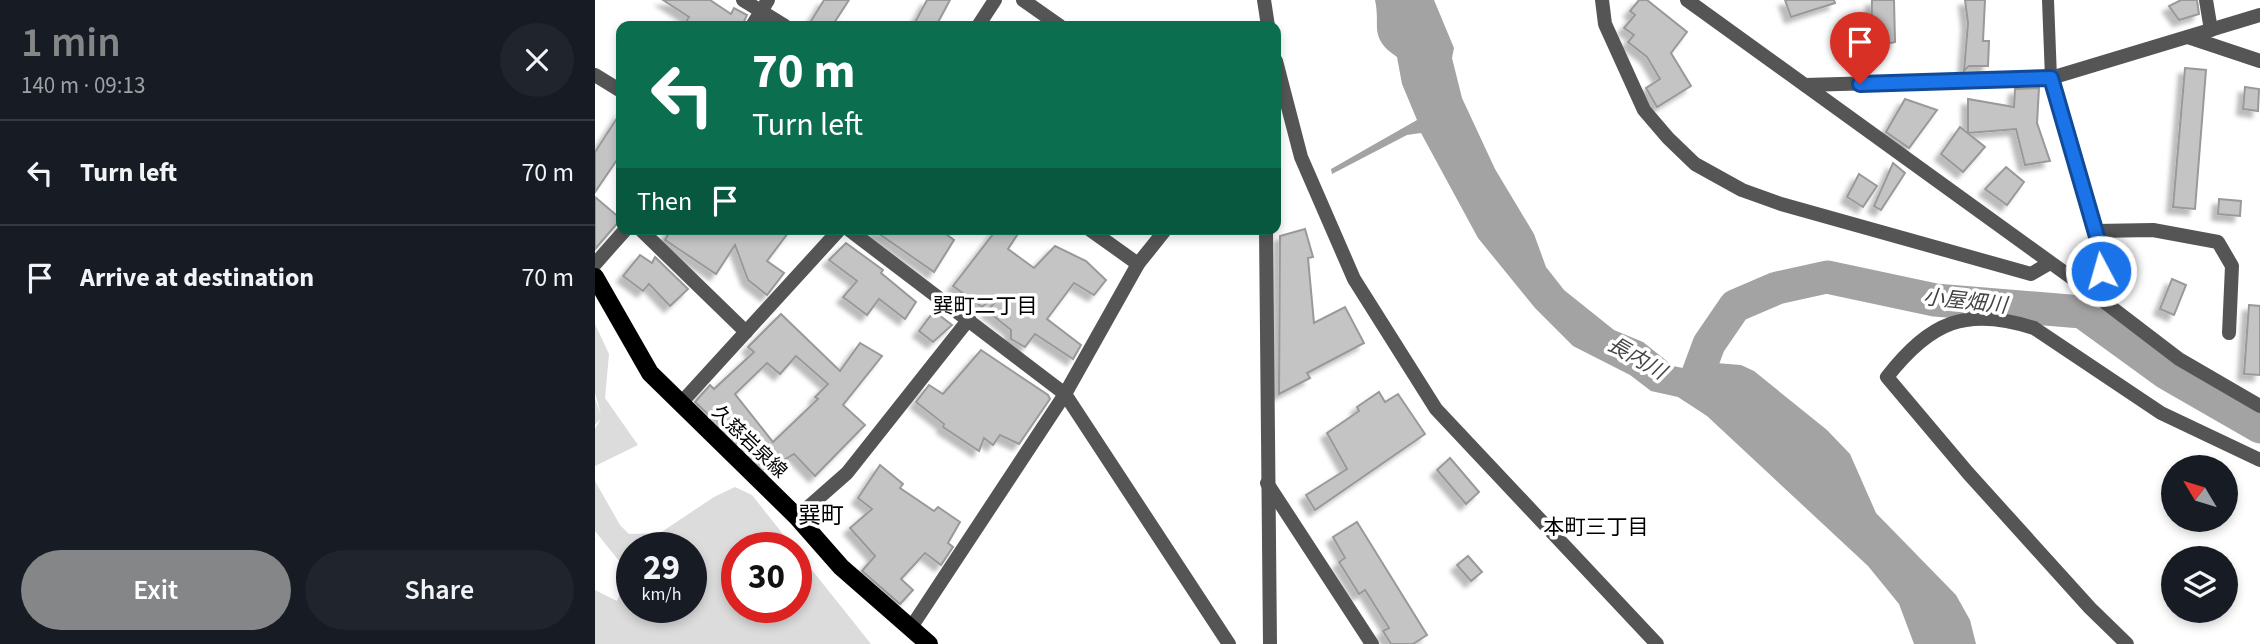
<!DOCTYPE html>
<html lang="en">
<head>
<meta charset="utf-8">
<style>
  body { margin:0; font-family:"Source Sans 3","Noto Sans JP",sans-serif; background:#20242c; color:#f1f3f6; height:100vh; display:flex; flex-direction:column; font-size:26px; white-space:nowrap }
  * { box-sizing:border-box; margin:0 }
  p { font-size:23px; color:#9ea1a6 }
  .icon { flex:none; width:38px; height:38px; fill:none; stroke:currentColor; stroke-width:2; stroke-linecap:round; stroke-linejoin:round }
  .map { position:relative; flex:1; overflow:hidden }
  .side { display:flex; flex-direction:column; background:#171b24; width:595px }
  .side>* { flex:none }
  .guide { position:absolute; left:21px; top:21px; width:665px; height:214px; border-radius:14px; box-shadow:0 4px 10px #0003; background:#0b6e4f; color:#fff; overflow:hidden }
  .needle { width:46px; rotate:308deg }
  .controls { position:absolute; left:1566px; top:455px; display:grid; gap:14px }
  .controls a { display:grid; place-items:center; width:77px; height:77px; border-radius:50%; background:#171b24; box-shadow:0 4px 10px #0003; font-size:35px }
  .speed { position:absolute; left:21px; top:532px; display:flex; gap:14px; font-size:35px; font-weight:700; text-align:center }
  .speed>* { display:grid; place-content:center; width:91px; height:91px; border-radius:50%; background:#171b24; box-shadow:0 4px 10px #0003; line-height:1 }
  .speed small { font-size:18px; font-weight:400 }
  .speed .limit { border:10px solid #d22; background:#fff; color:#111 }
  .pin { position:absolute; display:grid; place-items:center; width:60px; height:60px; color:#fff; margin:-72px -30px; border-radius:50% 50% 50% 0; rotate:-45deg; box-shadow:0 0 7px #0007 }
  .pin .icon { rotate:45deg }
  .me { position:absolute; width:77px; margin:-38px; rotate:354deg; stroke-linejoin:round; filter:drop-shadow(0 0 5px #0008) }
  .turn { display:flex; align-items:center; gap:24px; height:147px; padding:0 21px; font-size:32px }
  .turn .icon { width:91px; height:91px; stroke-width:2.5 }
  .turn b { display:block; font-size:49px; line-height:60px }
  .then { display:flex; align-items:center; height:66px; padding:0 21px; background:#0003; gap:14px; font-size:26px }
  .round { display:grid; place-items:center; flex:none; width:74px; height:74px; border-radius:37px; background:#20242c }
  .headline { display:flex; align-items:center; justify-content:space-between; height:119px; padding:0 21px }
  h1 { font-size:42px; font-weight:600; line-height:52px; color:#858687 }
  .primary-button { display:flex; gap:14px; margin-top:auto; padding:14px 21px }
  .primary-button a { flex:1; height:80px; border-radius:42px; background:#858687; color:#fff; font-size:28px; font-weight:600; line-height:80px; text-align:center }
  .primary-button a+a { background:#20242c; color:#f1f3f6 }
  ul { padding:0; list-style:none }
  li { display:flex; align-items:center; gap:21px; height:105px; padding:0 21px; border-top:2px solid #363941 }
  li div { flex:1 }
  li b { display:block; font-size:26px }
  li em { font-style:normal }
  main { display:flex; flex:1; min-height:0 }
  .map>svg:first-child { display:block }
  .green { fill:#dcdcdc; fill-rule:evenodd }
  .water { fill:#a3a3a3 }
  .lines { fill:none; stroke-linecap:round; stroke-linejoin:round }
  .river { stroke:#a3a3a3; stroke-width:33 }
  .building { fill:#c4c4c4; stroke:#999; stroke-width:2; fill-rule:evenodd; filter:url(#shadow) }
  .pedestrian { stroke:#555; stroke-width:12 }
  .minor { stroke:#555; stroke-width:14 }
  .tertiary { stroke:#555; stroke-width:14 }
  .primary { stroke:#000; stroke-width:18 }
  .route-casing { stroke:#114b97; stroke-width:18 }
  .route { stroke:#1a73e8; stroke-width:12 }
  .labels { text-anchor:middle; stroke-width:7; stroke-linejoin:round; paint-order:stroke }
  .street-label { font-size:19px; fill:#000; stroke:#fff }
  .water-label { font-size:21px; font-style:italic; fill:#444; stroke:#fff }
  .neighbourhood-label { font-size:21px; fill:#000; stroke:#fff }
  .quarter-label { font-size:23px; fill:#000; stroke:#fff }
</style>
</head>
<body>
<main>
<section class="side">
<div class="headline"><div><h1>1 min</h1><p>140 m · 09:13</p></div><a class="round"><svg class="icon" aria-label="close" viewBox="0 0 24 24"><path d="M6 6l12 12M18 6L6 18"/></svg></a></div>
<ul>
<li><svg class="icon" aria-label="left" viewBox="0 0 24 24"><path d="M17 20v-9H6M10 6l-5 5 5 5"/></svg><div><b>Turn left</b></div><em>70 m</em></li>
<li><svg class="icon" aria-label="arrive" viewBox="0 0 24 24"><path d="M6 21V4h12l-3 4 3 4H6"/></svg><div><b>Arrive at destination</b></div><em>70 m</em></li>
</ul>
<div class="primary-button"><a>Exit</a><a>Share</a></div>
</section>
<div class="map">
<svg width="1665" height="644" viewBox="0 0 1665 644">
  <defs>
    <filter id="shadow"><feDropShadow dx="-6" dy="6" stdDeviation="2" flood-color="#0004"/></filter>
  </defs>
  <rect width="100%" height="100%" fill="#fff"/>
  <g class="green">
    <polygon points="0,324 14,354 10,398 43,445 0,466 0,429 6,418 0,425 0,399 6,415 0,393"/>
    <path d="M0 481 25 525 34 534 65 533 119 497 140 487 157 495 199 548H142V607H201V550L276 644H0V590L22 601 33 572 0 531ZM37 548H96V607H37Z"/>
  </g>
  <path class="water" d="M780 0H839L859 48 857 58 867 98 900 169 939 234 951 267 969 290 1019 330 1048 342 1078 366 1093 369 1121 363 1146 365 1159 371 1232 430 1255 454 1281 513 1361 595 1375 620 1381 644H1319L1304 604 1273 566 1112 416 1083 397 1056 391 1035 375 978 346 940 308 883 238 826 133 812 135 737 174 736 169 822 120 807 84 802 57C773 37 786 27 780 0Z"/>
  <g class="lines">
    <polyline class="river" points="1098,387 1114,344 1140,306 1182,288 1232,277 1340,300 1487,312 1571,373 1665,427"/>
  </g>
  <g class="building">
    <polygon points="68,0 115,0 136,14 139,8 152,15 147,26 88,26 94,17"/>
    <polygon points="229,0 254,0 237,26 213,26"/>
    <polygon points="332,0 355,0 341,26 318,26"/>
    <polygon points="1044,0 1052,0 1092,32 1076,53 1096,86 1062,107 1051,88 1065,79 1052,57 1033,42 1039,35 1029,28 1040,15 1035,11"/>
    <polygon points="1190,0 1239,0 1240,3 1196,17"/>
    <polygon points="1277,0 1299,0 1300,42 1276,48"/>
    <polygon points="1370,0 1390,0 1388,41 1394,41 1393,66 1374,66 1369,71 1373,23"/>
    <polygon points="1586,0 1602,0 1604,14 1584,20 1574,6"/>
    <polygon points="1590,68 1611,70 1600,209 1578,207"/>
    <polygon points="1650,87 1664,89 1663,111 1648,109"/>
    <polygon points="1444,88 1442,123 1455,161 1430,165 1421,129 1373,133 1373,99 1419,107 1420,89"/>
    <polygon points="1310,99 1342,110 1314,148 1291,132"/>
    <polygon points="26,112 26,154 0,192 0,152"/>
    <polygon points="1365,127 1390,147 1368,172 1346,154"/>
    <polygon points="1298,163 1310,173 1286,210 1279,206"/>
    <polygon points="1411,167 1429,182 1412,205 1390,189"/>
    <polygon points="1264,174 1282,186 1268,207 1252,197"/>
    <polygon points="0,197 26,219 0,249"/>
    <polygon points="1624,199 1646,201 1645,216 1623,214"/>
    <polygon points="76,229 196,229 172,261 189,273 172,295 153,280 140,245 121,274 70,240"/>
    <polygon points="277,229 353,229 351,234 359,240 339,272"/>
    <polygon points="402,229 426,229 413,249 439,268 460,246 491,261 511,280 499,295 479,283 452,319 486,345 478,359 440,334 430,347 416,339 416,330 392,311 401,301 398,298 387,307 358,286"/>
    <polygon points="710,229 718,257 713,258 719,323 750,307 769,343 712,373 715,378 684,394 685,236"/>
    <polygon points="251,243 288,270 286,273 321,302 310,319 284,299 272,315 248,297 262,281 234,260"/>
    <polygon points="45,255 57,263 60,257 93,289 75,306 54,284 48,291 28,276"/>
    <polygon points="1577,279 1591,285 1579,315 1565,309"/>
    <polygon points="1654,305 1665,306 1665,375 1649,374"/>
    <polygon points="339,311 357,325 338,342 324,331"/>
    <path d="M186 314 245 371 265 343 287 356 248 405 270 425 220 476 199 454 171 471 119 411 115 416 100 402 115 385 119 389 159 352 153 347ZM201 356 233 384 220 397 223 399 178 442 140 394 172 363 185 374Z"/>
    <polygon points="386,350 453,395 455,399 424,444 405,435 398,445 389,438 384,451 348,427 349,424 321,402 334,385 348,394"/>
    <polygon points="784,392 790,402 803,394 830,434 720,510 711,495 752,469 732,433 764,411 762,407"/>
    <polygon points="855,458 884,492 871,504 842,470"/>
    <polygon points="285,465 308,484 305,488 339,511 343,507 365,522 353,543 358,547 346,565 330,553 306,579 318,590 305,604 267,571 280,556 255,528 277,509 263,498"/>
    <polygon points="762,522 832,635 818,644 796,644 788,631 794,628 770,590 764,594 744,562 750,558 738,537"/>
    <polygon points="873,556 887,572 876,581 862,565"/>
  </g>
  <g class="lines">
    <polyline class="pedestrian" points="1453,0 1456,78"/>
    <g class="minor">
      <polyline points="148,0 190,26"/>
      <polyline points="428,0 465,26"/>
      <polyline points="669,0 673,26"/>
      <polyline points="1007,0 1010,24 1049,110 1073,138 1100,164 1147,190 1186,204 1436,274 1455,263"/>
      <polyline points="1611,0 1616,30"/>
      <polyline points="157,26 173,0"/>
      <polyline points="383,26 400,0"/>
      <polyline points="1593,37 1665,61"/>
      <polyline points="681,61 706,157 759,279 841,409 1062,644"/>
      <polyline points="0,75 26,91"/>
      <polyline points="1456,78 1507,254 1506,271 1495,291"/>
      <polyline points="1210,85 1456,78 1665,15"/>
      <polyline points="45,229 151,332"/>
      <polyline points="253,229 470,394 634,644"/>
      <polyline points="494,229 543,264"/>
      <polyline points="1500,231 1558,230 1623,242 1637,266 1634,333"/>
      <polyline points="0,264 31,229"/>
      <polyline points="86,403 245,229"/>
      <polyline points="672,483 777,644"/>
      <polyline points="202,517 252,473 374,319"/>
      <polyline points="315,629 470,394 543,264 571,229"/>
      <path d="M1532 644 1495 608 1373 473 1292 377C1335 322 1371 306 1439 328L1566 413 1665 460"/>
    </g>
    <g class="tertiary">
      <polyline points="1092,0 1495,291 1584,359 1665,406"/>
      <polyline points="671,229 675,644"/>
    </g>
    <polyline class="primary" points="0,277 55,373 202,517 246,567 334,644"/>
  </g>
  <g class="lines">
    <g class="route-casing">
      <polyline id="route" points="1265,84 1456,78 1507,254 1506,271"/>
    </g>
    <use href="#route" class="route"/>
  </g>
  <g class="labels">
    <g class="street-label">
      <text transform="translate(155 441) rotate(44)" y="7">久慈岩泉線</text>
    </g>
    <g class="water-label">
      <text transform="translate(1370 301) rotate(6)" y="7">小屋畑川</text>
      <text transform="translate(1042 358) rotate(30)" y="7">長内川</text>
    </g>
    <g class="neighbourhood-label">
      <text x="390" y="313">巽町二丁目</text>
      <text x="1001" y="534">本町三丁目</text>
    </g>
    <g class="quarter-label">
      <text x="226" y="523">巽町</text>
    </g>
  </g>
</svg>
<div class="controls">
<a><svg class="needle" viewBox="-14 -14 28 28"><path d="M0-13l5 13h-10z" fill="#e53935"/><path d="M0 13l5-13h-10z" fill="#9ea1a6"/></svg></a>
<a><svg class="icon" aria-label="layers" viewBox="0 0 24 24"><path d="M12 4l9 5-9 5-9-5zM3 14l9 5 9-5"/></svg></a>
</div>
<div class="speed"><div>29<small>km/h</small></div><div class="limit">30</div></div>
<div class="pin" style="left:1265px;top:84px;background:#d93025"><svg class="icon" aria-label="arrive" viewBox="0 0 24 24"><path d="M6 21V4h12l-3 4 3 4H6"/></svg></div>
<svg class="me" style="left:1506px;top:271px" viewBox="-20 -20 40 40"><circle r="17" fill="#1a73e8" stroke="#fff" stroke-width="3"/><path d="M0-11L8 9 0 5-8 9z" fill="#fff"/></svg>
<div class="guide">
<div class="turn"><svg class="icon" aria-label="left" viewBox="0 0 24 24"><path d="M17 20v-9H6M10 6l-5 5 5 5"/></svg><div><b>70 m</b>Turn left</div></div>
<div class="then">Then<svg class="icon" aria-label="arrive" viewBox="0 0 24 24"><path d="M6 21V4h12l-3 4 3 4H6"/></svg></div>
</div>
</div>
</main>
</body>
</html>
